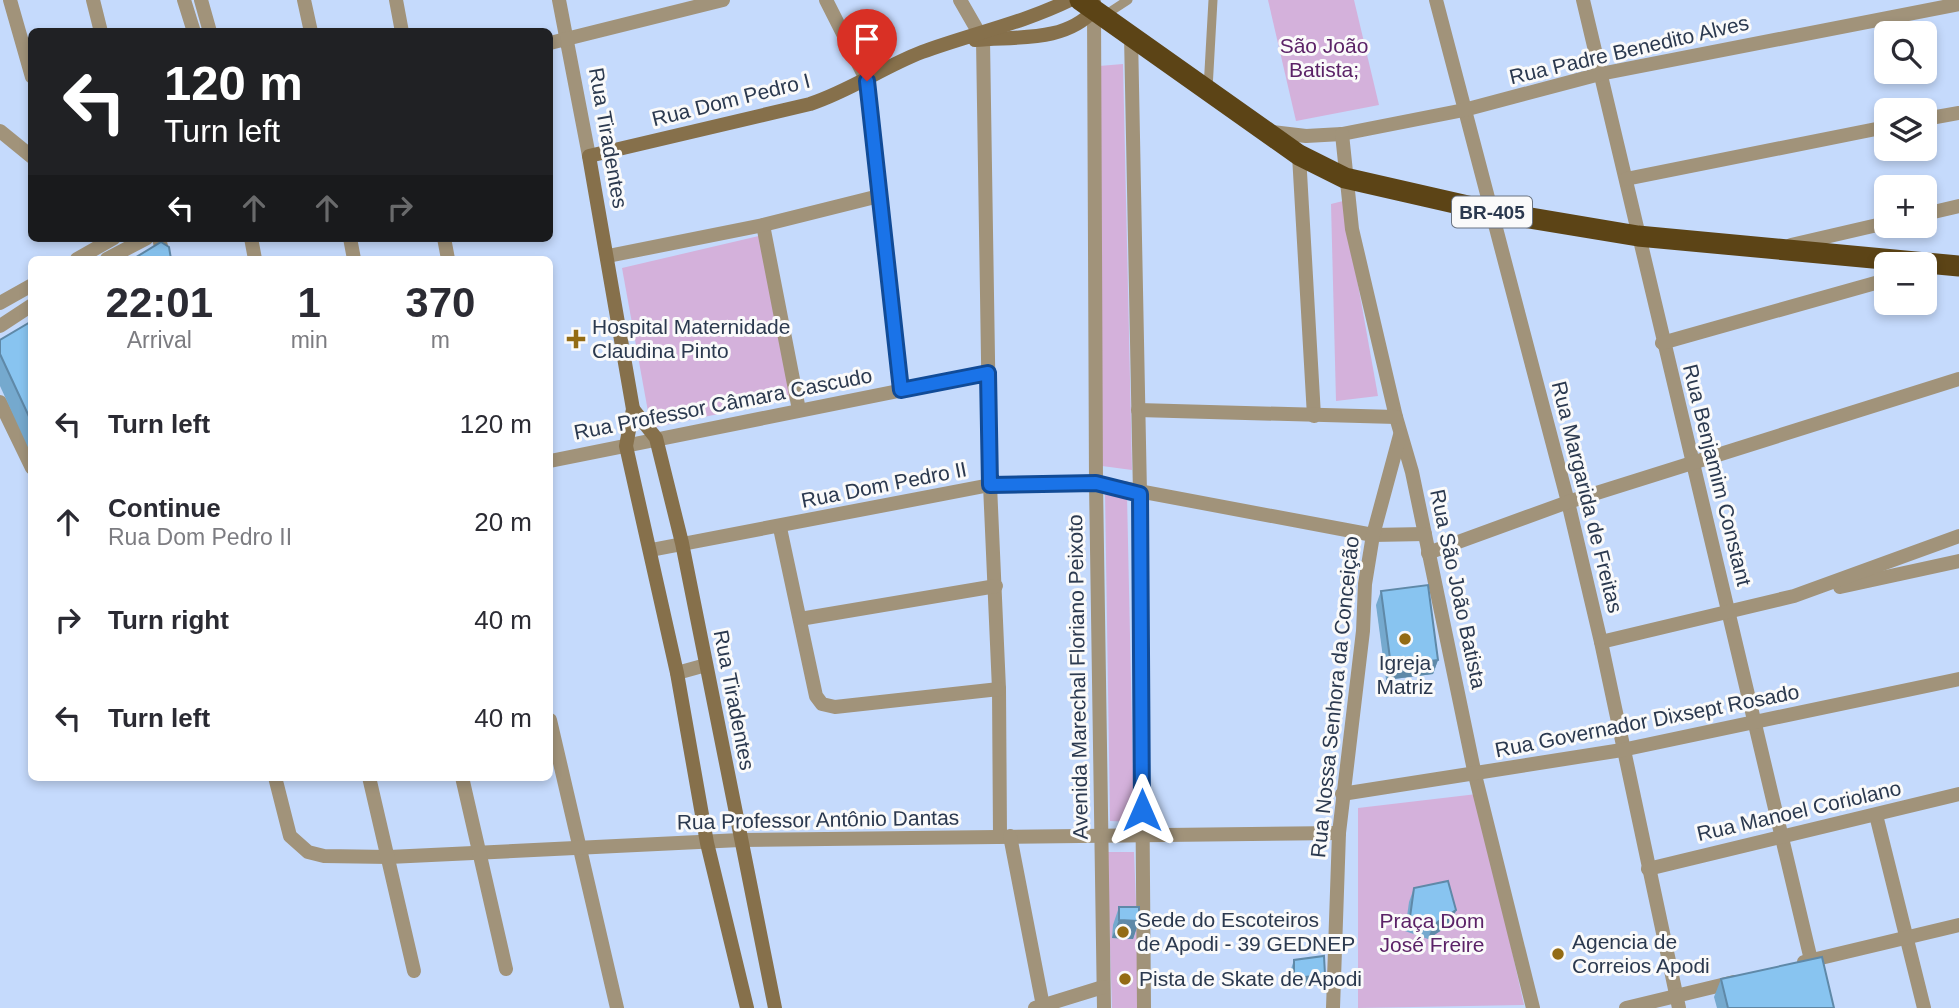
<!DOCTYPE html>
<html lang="en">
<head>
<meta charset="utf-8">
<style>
  body { margin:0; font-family:Arial,sans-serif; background:#f7f7f7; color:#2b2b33; height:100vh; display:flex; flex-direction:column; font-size:26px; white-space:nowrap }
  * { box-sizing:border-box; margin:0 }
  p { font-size:23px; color:#7c7c81 }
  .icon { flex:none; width:38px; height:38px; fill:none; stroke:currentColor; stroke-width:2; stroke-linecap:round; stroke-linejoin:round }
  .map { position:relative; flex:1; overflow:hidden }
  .side { position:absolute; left:28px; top:256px; width:525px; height:525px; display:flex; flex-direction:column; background:#fff; border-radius:10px; box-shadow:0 4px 10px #0003 }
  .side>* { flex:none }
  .guide { position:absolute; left:28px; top:28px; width:525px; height:214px; border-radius:10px; box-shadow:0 4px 10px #0003; background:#202124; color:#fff; overflow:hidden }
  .tools { position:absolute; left:1874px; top:21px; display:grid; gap:14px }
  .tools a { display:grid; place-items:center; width:63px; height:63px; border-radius:10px; background:#fff; box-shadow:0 4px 10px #0003; font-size:35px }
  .pin { position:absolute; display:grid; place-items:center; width:60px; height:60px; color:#fff; margin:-72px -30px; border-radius:50% 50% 50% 0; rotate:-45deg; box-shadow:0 0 7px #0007 }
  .pin .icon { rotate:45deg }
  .me { position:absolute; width:77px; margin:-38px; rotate:0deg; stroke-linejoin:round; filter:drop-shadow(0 0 5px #0008) }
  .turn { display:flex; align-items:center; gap:24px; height:147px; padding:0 21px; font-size:32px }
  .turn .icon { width:91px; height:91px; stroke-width:2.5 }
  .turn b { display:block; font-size:49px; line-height:60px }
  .lanes { display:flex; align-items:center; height:66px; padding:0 21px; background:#0003; justify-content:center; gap:35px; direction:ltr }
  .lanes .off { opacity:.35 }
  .eta { display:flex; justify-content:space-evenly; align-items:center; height:119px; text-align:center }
  .eta b { font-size:42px; font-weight:700; line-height:49px }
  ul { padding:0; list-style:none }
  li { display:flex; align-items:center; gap:21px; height:98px; padding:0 21px }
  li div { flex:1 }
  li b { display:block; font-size:26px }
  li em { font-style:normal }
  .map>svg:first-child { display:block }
  .green { fill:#d4b1db }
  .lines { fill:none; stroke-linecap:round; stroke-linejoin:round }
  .lane { stroke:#a1937a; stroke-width:9 }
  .street { stroke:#a1937a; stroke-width:14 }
  .secondary { stroke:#86704b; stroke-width:14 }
  .highway { stroke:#5c4416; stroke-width:21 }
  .wall { fill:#75a9ce }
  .shaded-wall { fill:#5f89a8 }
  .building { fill:#88c4f0; stroke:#5f89a8; stroke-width:2 }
  .route-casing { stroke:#114b97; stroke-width:18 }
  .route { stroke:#1a73e8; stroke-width:12 }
  .poi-dot { fill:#936b14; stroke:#fafafa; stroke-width:2.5 }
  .labels { text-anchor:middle; stroke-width:6; stroke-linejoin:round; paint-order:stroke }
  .shield { fill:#fafafa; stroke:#697382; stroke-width:2 }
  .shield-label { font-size:19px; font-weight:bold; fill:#2b394f }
  .park-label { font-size:21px; fill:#5b2267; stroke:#fafafa }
  .street-label { font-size:21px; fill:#2b394f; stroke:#fafafa }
  .poi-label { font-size:21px; fill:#2b394f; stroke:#fafafa; text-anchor:start }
</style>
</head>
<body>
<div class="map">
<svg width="1959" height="1008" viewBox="0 0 1959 1008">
  <rect width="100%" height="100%" fill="#c5dafc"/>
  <g class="green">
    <polygon points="1268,0 1354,0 1379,105 1296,121"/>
    <polygon points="1123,64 1132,470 1102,466 1099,66"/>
    <polygon points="1343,201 1378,396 1336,401 1331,204"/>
    <polygon points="763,235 796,398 651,428 622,268"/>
    <polygon points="1105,492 1127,495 1134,822 1110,821"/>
    <polygon points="1477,794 1524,1005 1358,1008 1358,808"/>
    <polygon points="1107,852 1134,852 1140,1008 1112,1008"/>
  </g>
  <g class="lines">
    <g class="lane">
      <polyline points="1105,15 1128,0"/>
      <polyline points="1208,89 1213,0"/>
    </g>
    <g class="street">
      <polyline points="10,0 32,77"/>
      <polyline points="93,0 101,32"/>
      <polyline points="184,0 194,32"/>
      <polyline points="201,0 210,32"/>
      <polyline points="304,0 311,32"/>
      <polyline points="396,0 402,32"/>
      <polyline points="559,0 589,156"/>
      <polyline points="826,0 867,81 901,390"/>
      <polyline points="960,0 983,40 990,485 999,689 1000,836"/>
      <polyline points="1436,0 1568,502 1601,642 1679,1008"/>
      <polyline points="1583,0 1811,960"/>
      <polyline points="1094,10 1096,483 1104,1008"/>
      <polyline points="1131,35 1140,494 1144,1008"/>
      <polyline points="550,43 723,0"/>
      <polyline points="1925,119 1959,113"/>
      <polyline points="0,131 32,157"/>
      <polyline points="1272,132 1306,136 1342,134 1464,110 1600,74 1959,4"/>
      <polyline points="1342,134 1352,229 1396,417 1412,472 1475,775 1533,1008"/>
      <polyline points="1299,155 1314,416"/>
      <polyline points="1626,179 1886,127"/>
      <polyline points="1925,214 1959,206"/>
      <polyline points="763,225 799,410"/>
      <polyline points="159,238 164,259"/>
      <polyline points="251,238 255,259"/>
      <polyline points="350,238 354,259"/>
      <polyline points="444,238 448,259"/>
      <polyline points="1791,245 1886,223"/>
      <polyline points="608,256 763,225 879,196"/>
      <polyline points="77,259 114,238"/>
      <polyline points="107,259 147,238"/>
      <polyline points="0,303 32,285"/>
      <polyline points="0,326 32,305"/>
      <polyline points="1662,343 1886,280"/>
      <polyline points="0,402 32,468"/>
      <polyline points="1138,410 1396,417"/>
      <polyline points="550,461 988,373"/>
      <polyline points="780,528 816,696 822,704 835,707 999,689"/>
      <polyline points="651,550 990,485 1096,483 1373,535 1425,534"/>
      <polyline points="1428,553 1568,502 1959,379"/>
      <polyline points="1840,587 1959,561"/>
      <polyline points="800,619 996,586"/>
      <polyline points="1601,642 1794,596 1959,536"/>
      <polyline points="677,673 706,665"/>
      <polyline points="550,720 617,1008"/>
      <polyline points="275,777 290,836 308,852 324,856 389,857 740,840 1339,833"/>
      <polyline points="369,777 414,971"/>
      <polyline points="462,777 506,969"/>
      <polyline points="1342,794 1622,750 1959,679"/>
      <polyline points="1876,815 1924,1008"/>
      <polyline points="1010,836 1043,1006"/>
      <polyline points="1648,869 1959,794"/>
      <polyline points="1804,962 1959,925"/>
      <polyline points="1035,1008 1103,987"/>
      <polyline points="1333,1008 1339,833 1363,631 1365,584 1373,535 1400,435"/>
      <polyline points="1626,1008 1734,982"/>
    </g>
    <g class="secondary">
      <path d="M975 40C1015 36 1065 43 1094 10V3"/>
      <polyline points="633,409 656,438 682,543 775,1008"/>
      <path d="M747 1008 707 843 677 673 626 446 633 409 589 156 810 104C850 91 883 67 922 52 971 34 1023 23 1070 0"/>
    </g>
    <polyline class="highway" points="1080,0 1299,155 1345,178 1494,212 1638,236 1959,266"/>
  </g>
  <g class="wall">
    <polygon points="32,321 32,456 0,386 0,340"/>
    <polygon points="1381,591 1438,660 1433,674 1386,680 1376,605"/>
    <polygon points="1414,888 1456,910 1451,924 1428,939 1405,931 1409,902"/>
    <polygon points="1119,907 1139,921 1133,939 1112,938 1113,925"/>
    <polygon points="1294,960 1325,975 1322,985 1291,987 1291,969"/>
    <polygon points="1721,979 1834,1008 1717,1008 1714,997"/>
  </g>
  <g class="shaded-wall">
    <polygon points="1438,660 1433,674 1386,680 1391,666"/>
    <polygon points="1456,910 1451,924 1428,939 1433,925"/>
    <polygon points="1119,920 1139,921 1133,939 1112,938"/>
    <polygon points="1325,975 1322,985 1291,987 1294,978"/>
  </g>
  <g class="building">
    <polygon points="161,242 169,247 171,259 133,259"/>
    <polygon points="32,321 32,423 0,354 0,340"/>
    <polygon points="1428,585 1438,660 1391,666 1381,591"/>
    <polygon points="1448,881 1456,910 1433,925 1410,917 1414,888"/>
    <polygon points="1119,907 1139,907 1139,921 1119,920"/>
    <polygon points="1324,956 1325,975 1294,978 1294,960"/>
    <polygon points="1822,957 1834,1008 1728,1008 1721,979"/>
  </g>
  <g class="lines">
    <g class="route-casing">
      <polyline id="route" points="867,81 901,390 988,373 990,485 1096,483 1140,494 1142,810"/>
    </g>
    <use href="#route" class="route"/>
  </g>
  <g class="poi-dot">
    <path d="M572.5 328.5h7v7h7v7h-7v7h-7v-7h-7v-7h7z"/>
    <circle cx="1405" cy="639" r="7"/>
    <circle cx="1123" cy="932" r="7"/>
    <circle cx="1558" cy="954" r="7"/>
    <circle cx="1125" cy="979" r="7"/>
  </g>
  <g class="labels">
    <rect class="shield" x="1452" y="196.5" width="80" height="31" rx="5"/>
    <g class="shield-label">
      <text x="1492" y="219">BR-405</text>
    </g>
    <g class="park-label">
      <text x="1324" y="53">São João<tspan x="1324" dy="24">Batista;</tspan></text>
      <text x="1432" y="928">Praça Dom<tspan x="1432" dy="24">José Freire</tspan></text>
    </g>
    <g class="street-label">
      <text transform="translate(1629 50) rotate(-13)" y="7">Rua Padre Benedito Alves</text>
      <text transform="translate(731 100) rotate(-14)" y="7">Rua Dom Pedro I</text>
      <text transform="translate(608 138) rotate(80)" y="7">Rua Tiradentes</text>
      <text transform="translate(723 404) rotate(-11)" y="7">Rua Professor Câmara Cascudo</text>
      <text transform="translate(1717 475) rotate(76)" y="7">Rua Benjamim Constant</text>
      <text transform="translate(884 485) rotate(-11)" y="7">Rua Dom Pedro II</text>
      <text transform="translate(1587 497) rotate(76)" y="7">Rua Margarida de Freitas</text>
      <text transform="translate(1458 589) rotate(78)" y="7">Rua São João Batista</text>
      <text transform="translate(1078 677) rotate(-91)" y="7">Avenida Marechal Floriano Peixoto</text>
      <text transform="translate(1335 697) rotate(-84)" y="7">Rua Nossa Senhora da Conceição</text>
      <text transform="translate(734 700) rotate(79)" y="7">Rua Tiradentes</text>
      <text transform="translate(1647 721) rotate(-11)" y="7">Rua Governador Dixsept Rosado</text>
      <text transform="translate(1799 811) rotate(-13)" y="7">Rua Manoel Coriolano</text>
      <text transform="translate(818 820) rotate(-1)" y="7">Rua Professor Antônio Dantas</text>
    </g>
    <g class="poi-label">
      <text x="592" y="334">Hospital Maternidade<tspan x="592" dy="24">Claudina Pinto</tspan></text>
      <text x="1405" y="670" text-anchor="middle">Igreja<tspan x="1405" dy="24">Matriz</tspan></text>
      <text x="1137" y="927">Sede do Escoteiros<tspan x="1137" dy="24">de Apodi - 39 GEDNEP</tspan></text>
      <text x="1572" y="949">Agencia de<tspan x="1572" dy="24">Correios Apodi</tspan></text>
      <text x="1139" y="986">Pista de Skate de Apodi</text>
    </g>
  </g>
</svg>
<div class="tools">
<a><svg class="icon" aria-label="search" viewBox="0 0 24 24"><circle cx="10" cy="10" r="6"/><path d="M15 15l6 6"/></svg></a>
<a><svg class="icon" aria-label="layers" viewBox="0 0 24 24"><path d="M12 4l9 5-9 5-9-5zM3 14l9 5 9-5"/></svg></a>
<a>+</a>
<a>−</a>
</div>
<div class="pin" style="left:867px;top:81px;background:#d93025"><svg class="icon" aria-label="arrive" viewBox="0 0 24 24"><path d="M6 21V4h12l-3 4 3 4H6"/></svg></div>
<svg class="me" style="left:1142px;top:810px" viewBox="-20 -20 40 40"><path d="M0-17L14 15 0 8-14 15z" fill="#1a73e8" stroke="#fff" stroke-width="4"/></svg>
<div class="guide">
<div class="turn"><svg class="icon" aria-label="left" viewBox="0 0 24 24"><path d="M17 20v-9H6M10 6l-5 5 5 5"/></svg><div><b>120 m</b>Turn left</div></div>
<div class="lanes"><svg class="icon" aria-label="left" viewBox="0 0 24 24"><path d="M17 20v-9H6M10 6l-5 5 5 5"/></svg><svg class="icon off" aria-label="ahead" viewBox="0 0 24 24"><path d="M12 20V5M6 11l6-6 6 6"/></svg><svg class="icon off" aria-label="ahead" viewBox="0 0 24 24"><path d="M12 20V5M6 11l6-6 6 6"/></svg><svg class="icon off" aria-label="right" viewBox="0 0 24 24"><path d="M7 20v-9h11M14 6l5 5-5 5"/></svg></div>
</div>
<section class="side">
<div class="eta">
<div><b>22:01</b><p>Arrival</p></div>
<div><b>1</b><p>min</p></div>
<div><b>370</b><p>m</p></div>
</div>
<ul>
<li><svg class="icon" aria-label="left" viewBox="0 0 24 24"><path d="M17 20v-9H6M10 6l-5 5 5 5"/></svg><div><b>Turn left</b></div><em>120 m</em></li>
<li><svg class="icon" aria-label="ahead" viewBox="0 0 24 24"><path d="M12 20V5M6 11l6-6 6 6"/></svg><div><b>Continue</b><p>Rua Dom Pedro II</p></div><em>20 m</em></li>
<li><svg class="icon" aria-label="right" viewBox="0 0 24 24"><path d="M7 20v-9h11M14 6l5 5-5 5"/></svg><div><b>Turn right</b></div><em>40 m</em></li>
<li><svg class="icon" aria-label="left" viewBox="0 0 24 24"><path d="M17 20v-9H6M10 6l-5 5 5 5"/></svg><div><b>Turn left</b></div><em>40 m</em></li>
</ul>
</section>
</div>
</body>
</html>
